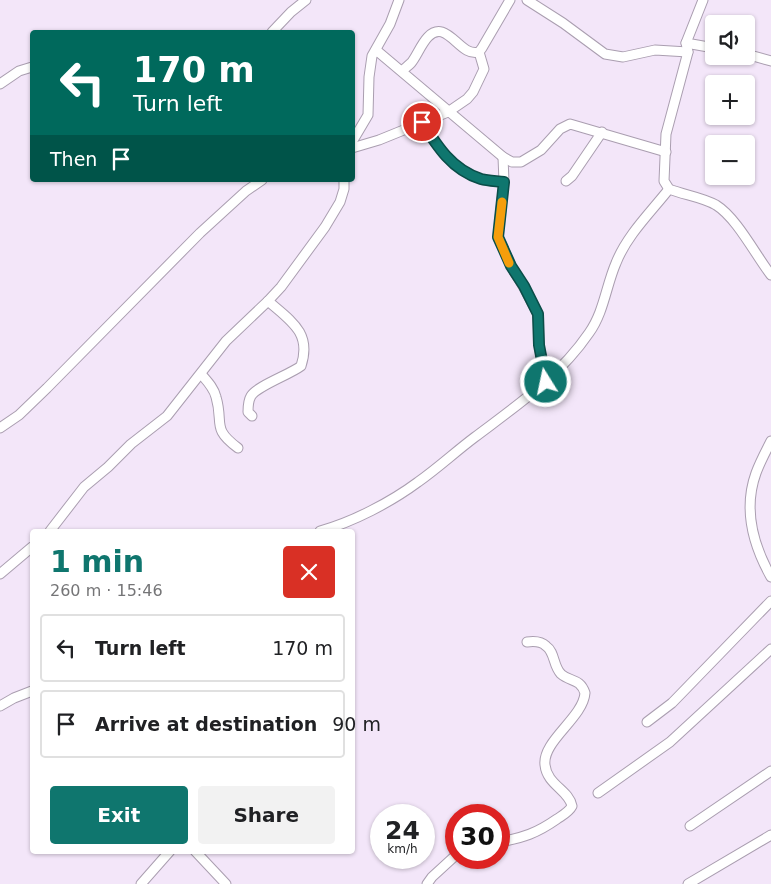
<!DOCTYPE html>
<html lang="en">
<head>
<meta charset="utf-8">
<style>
  body { margin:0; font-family:"DejaVu Sans",sans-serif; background:#f2f2f2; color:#202124; height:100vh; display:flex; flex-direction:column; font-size:19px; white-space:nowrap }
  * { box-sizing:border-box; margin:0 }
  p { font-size:16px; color:#757577 }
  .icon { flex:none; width:28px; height:28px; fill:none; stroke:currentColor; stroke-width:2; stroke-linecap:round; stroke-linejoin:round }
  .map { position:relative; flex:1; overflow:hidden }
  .sheet { position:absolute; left:30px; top:529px; width:325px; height:325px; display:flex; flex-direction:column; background:#fff; border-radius:5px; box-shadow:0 1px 4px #0004 }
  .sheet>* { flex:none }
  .hud { position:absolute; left:30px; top:30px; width:325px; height:152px; border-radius:5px; box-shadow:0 1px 4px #0004; background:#00695c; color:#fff; overflow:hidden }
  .buttons { position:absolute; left:705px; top:15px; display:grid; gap:10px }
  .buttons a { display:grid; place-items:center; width:50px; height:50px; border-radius:5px; background:#fff; box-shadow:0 1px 4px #0004; font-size:25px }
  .speed { position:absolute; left:370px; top:804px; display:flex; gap:10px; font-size:25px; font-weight:700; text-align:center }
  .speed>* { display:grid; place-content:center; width:65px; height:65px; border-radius:50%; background:#fff; box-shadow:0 1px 4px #0004; line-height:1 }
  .speed small { font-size:12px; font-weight:400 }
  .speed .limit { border:8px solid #d22; background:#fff; color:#111 }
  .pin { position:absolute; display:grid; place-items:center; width:42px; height:42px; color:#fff; margin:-21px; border:2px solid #fff; border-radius:50%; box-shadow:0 1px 5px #0007 }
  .me { position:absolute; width:55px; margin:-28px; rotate:350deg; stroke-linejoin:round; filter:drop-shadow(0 0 4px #0008) }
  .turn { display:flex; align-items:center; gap:18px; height:105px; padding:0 20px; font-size:22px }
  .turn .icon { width:65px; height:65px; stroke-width:2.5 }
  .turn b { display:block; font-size:35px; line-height:42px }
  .then { display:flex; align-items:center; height:48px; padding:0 20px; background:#0003; gap:10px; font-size:19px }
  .round { display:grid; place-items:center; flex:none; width:52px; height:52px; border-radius:5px; background:#f2f2f2 }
  .overview { display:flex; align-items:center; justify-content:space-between; height:85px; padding:0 20px }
  h1 { font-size:30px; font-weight:700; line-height:38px; color:#0f766e }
  .cta { display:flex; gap:10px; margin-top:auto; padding:10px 20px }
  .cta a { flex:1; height:58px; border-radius:5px; background:#0f766e; color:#fff; font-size:20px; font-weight:700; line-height:58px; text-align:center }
  .cta a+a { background:#f2f2f2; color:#202124 }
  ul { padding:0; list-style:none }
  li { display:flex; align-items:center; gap:15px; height:68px; margin:0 10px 8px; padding:0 10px; border:2px solid #e0e0e0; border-radius:5px }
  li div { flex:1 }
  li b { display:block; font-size:19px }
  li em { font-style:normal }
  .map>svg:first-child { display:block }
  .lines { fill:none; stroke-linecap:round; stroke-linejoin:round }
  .minor-casing { stroke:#aa9eb0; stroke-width:11 }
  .minor { stroke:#fff; stroke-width:9 }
  .route-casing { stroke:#0a4d48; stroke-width:12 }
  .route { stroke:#0f766e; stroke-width:9 }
  .slow { stroke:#f59e0b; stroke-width:9 }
</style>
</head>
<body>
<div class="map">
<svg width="771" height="884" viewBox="0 0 771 884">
  <rect width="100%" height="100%" fill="#f3e6f9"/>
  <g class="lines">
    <g class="minor-casing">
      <g id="minor">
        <polyline points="527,0 563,23 605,54 623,57 655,50 688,52"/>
        <path d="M703 0 686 43 688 52 666 134 664 181 669 189C684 195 702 197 716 205 737 218 756 256 771 275"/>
        <polyline points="272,32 291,12 306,0"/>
        <polyline points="686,43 714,48"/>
        <polyline points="376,50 503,157 512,162 521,162 541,150 560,129 570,124 666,152"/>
        <polyline points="746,54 771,61"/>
        <path d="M402 71C405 68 408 66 411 63 419 54 426 28 442 32 455 36 464 56 479 52L482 48 510 0"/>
        <polyline points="0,84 19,71 32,67"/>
        <path d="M421 123C437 146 452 170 481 179 488 181 497 181 504 182"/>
        <polyline points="352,142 368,115 369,77 372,56 390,24 399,0"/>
        <polyline points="352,148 379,140 448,112 467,99 473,92 484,69 479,52"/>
        <polyline points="503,157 504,182 498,237 511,266 523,286 538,314 539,345 546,382"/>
        <polyline points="566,181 572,176 602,132"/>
        <path d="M201 374C207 381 214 388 216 397 224 424 211 428 238 448"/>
        <path d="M252 416 248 412C248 407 248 401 251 396 257 386 289 375 301 366 312 333 291 321 268 301"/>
        <polyline points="0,428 19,415 47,388 200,233 246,191 262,180"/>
        <path d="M771 441C766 451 760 462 756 473 743 509 753 545 771 577"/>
        <polyline points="50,531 84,487 108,467 131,444 167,416 226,341 268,301 281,287 325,227 340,202 344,189 344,180"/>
        <path d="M320 531C353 522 391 502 418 482 438 468 455 452 475 437 516 406 559 377 589 333 604 312 606 286 616 263 627 235 651 212 669 189"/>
        <polyline points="0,574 32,547"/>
        <polyline points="0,706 14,698 32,691"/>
        <polyline points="647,722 672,703 771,601"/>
        <polyline points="598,793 670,742 771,649"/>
        <polyline points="690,826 771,771"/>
        <path d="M499 842C523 838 537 833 557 819 563 815 569 812 572 806 569 790 547 785 545 765 542 741 583 718 585 693 580 678 570 682 561 674 553 666 555 652 546 646 541 641 534 641 527 642"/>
        <polyline points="195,851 226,884"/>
        <polyline points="141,884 170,851"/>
        <polyline points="427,884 432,877 456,855"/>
        <polyline points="688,884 771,835"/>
      </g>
    </g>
    <use href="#minor" class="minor"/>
  </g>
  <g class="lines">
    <g class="route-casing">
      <path id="route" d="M422 122C437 146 452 170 481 179 488 181 497 181 504 182L498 237 511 266 524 286 538 314 539 345 546 382"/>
    </g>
    <use href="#route" class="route"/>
    <polyline class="slow" points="502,202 498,237 509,263"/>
  </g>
</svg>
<div class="buttons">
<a><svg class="icon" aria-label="sound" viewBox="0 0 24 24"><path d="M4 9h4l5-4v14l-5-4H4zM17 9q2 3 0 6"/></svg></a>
<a>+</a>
<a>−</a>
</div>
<div class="speed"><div>24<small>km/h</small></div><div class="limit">30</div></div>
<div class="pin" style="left:422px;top:122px;background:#d93025"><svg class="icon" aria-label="arrive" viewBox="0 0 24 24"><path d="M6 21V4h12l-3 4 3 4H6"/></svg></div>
<svg class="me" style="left:546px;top:382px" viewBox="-20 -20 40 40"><circle r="17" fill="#0f766e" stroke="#fff" stroke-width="3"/><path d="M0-11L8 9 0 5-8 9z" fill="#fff"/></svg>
<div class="hud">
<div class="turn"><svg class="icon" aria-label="left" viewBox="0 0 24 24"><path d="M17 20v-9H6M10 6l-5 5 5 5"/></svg><div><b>170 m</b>Turn left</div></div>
<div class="then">Then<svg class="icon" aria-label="arrive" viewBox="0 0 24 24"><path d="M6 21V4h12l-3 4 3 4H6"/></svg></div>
</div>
<section class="sheet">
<div class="overview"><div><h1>1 min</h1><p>260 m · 15:46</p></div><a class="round" style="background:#d93025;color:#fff"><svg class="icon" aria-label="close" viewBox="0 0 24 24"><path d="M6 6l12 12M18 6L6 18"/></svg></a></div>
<ul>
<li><svg class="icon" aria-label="left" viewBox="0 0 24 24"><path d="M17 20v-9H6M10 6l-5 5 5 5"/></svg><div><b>Turn left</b></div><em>170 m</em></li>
<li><svg class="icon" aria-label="arrive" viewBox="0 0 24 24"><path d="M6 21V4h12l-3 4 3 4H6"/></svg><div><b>Arrive at destination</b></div><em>90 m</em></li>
</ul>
<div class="cta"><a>Exit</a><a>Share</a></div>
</section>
</div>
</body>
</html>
